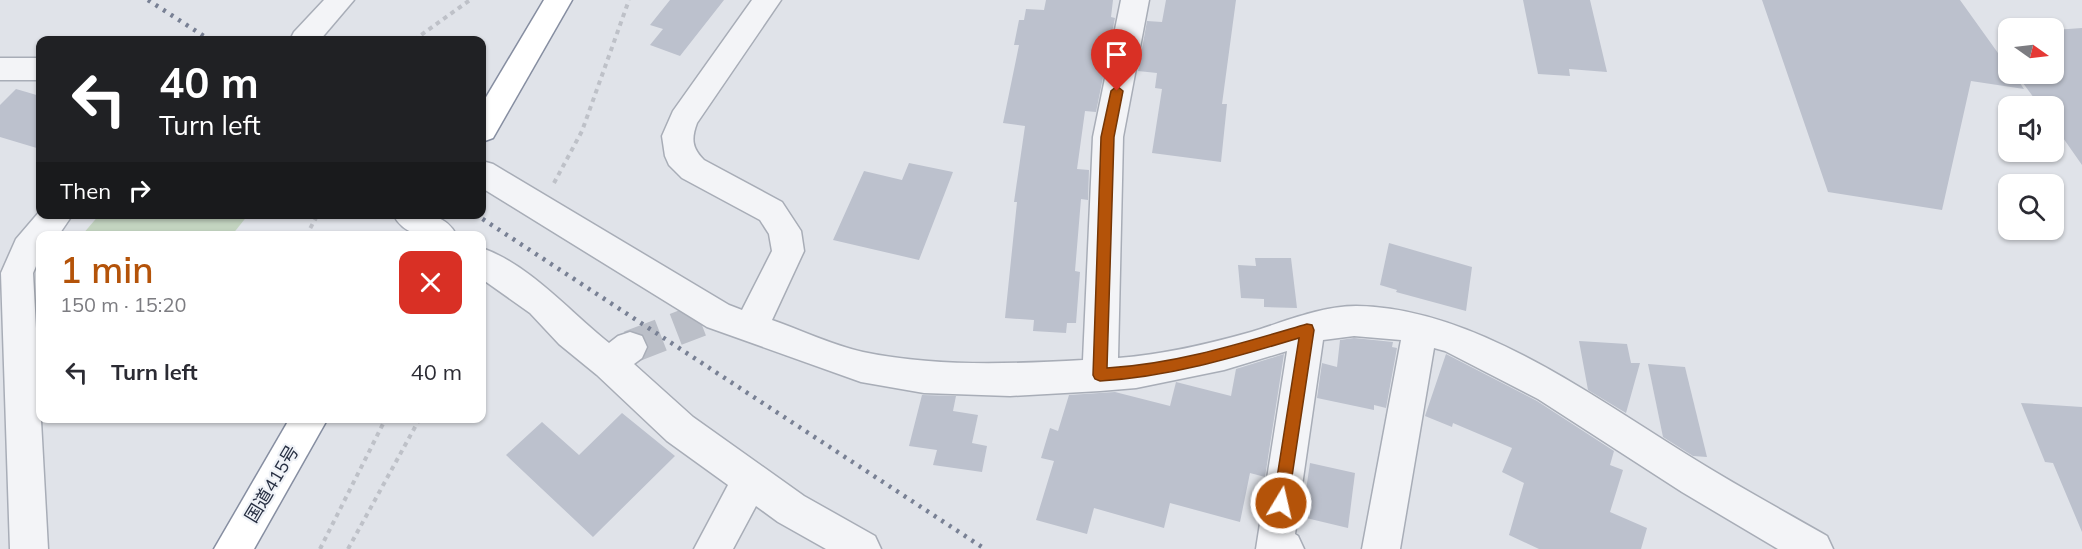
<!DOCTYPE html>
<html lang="en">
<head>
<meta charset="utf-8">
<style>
  body { margin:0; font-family:Mulish,"Noto Sans JP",sans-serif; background:#f7f7f7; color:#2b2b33; height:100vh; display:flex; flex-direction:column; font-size:22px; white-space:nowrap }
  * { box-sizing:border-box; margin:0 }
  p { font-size:20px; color:#7c7c81 }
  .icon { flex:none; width:33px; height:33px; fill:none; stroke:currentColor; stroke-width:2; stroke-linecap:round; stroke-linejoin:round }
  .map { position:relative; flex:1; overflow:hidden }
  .panel { position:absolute; left:36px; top:231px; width:450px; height:192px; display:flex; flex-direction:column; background:#fff; border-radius:12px; box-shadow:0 2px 4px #0004 }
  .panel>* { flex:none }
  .banner { position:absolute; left:36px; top:36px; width:450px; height:183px; border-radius:12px; box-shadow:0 2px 4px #0004; background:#202124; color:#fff; overflow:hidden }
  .needle { width:39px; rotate:104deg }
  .fabs { position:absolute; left:1998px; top:18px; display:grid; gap:12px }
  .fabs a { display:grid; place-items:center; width:66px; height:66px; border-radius:12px; background:#fff; box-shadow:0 2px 4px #0004; font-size:30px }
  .pin { position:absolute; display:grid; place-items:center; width:51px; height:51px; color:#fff; margin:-62px -26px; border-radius:50% 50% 50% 0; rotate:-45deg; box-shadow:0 0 6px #0007 }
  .pin .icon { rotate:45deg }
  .me { position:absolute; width:66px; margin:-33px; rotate:9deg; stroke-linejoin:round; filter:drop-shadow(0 0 4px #0008) }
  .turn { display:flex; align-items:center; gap:21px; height:126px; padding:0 24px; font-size:27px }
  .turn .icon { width:78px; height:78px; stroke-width:2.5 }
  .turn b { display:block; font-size:42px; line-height:51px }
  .then { display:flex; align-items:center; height:57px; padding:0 24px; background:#0003; gap:12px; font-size:22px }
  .round { display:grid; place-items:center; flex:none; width:63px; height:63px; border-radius:12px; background:#f7f7f7 }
  .overview { display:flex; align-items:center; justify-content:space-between; height:102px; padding:0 24px }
  h1 { font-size:36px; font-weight:600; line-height:45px; color:#b45309 }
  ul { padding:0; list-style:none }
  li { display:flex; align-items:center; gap:18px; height:78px; padding:0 24px }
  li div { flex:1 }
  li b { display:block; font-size:22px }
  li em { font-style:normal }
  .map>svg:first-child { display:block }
  .green { fill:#c3d4c0 }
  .building { fill:#bcc1cd }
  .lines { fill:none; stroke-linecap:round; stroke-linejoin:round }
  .minor-tunnel { stroke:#bbbfc8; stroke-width:33; stroke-dasharray:33 16; stroke-linecap:butt }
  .highway-tunnel { stroke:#bbbfc8; stroke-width:33; stroke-dasharray:33 16; stroke-linecap:butt }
  .minor-casing { stroke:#a8adb7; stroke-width:3 }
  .highway-casing { stroke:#868ea1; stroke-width:3 }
  .path { stroke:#bec1c8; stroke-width:4; stroke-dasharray:4.5 4.5; stroke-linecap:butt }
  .minor { fill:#f3f4f7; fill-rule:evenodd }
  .highway { fill:#fff; fill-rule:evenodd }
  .rail { stroke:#788094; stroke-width:4.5; stroke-dasharray:3 6; stroke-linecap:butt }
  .route { fill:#b45309; stroke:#753606; stroke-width:1.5 }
  .labels { text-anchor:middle; stroke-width:4.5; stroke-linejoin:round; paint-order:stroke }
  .street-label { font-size:18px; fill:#272f42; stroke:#eff2f7 }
</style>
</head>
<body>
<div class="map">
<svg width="2082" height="549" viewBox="0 0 2082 549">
  <rect width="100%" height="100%" fill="#e0e3e9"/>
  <polygon class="green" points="100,214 248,214 248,215 232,235 82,235"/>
  <g class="building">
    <polygon points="670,0 724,0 680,56 650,45 663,29 650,25"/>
    <polygon points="1046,0 1113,0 1111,17 1115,18 1096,112 1085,111 1077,169 1089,170 1088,200 1081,199 1075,271 1080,272 1076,323 1067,323 1066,333 1033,331 1034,320 1005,318 1017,202 1014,202 1025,126 1003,123 1019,45 1014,45 1019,20 1024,20 1026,9 1044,10"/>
    <polygon points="1166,0 1236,0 1222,104 1227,104 1221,162 1152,153 1162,89 1155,88 1157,73 1138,71 1147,21 1162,22"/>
    <polygon points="1523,0 1590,0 1607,72 1569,69 1570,76 1538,74"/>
    <polygon points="1762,0 1960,0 2003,60 2008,59 2008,74 2054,74 2054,30 2082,28 2082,165 2054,125 2054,106 2040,106 2020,79 2018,80 2024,89 1971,81 1942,210 1828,192"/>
    <polygon points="16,89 40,96 40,149 0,137 0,105"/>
    <polygon points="909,163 953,172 919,260 833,240 864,171 902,180"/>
    <polygon points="1389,243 1472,267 1466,311 1396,292 1397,290 1380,285"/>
    <polygon points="1255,258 1291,258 1297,308 1264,307 1264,299 1241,298 1238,265 1256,266"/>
    <polygon points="1354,338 1393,342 1392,347 1397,348 1386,408 1374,405 1374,410 1317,398 1322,363 1337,367 1340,340"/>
    <polygon points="1579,341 1627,344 1631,363 1640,363 1626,413 1588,390"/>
    <polygon points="1284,354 1265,477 1250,473 1240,522 1170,503 1164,528 1094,508 1087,534 1036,520 1054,461 1041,458 1050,428 1058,431 1069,395 1115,392 1170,406 1176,382 1231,396 1236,369"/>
    <polygon points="1446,354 1537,401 1614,451 1610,465 1623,470 1610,512 1647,528 1641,549 1539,549 1509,535 1524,483 1502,472 1512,448 1453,423 1452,427 1425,416"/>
    <polygon points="1648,364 1685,367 1707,457 1693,456 1663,437"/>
    <polygon points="922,395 956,396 953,411 978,415 972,443 987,446 982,472 933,465 937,450 909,446"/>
    <polygon points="2021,403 2082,407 2082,532 2053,463 2045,462"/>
    <polygon points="622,413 675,456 593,537 506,455 542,422 579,455"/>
    <polygon points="1310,463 1355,473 1348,528 1302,517"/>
  </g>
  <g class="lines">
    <polyline class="minor-tunnel" points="630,347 700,320"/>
    <polyline class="highway-tunnel" points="419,236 431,214"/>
    <g class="minor-casing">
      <g id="minor">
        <polygon points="324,0 354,0 320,40 290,40 294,32"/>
        <path d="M752 0H781L697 123C691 139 692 148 704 160L782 202 801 231 804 251 772 320C801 330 832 345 863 352 935 367 1010 364 1083 360L1093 137 1121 0H1149L1123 137 1118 358C1162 355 1208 344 1251 332 1284 322 1321 306 1356 306 1472 307 1591 395 1686 454 1732 483 1780 509 1827 536L1833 549H1778L1682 492 1538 399 1445 351 1434 348 1400 549H1362L1401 340 1354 336 1323 340 1295 534 1298 536 1304 549H1256L1287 351 1224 370 1136 388 1100 391 1010 396 924 393 861 382 707 327 482 188V161L493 164 729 305 742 310 772 251 769 234 760 220 682 178 669 165 665 156 662 136 673 111Z"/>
        <rect x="0" y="58" width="40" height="22"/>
        <polygon points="40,211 40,214 73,214 58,236 40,236 40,257 33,273 48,549 10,549 1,273 16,239"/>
        <path d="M393 214C418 214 444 210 457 236 432 236 406 240 393 214Z"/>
        <path d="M482 248C530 265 570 312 609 343L618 336 630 332 642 336 647 347 642 358 634 364 693 417 804 496 875 536 881 549H826L778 522 756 506 733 549H694L728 485 667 441 597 375 559 344 530 313 482 279Z"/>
      </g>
    </g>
    <g class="highway-casing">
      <g id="highway">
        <polygon points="544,0 572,0 493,138 482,142 482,104"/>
        <polygon points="290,418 328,418 254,549 214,549"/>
      </g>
    </g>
    <g class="path">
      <polyline points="414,40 470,0"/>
      <polyline points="554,183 582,131 629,0"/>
      <polyline points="306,236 318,214"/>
      <polyline points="320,549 386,418"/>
      <polyline points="348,549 420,418"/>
    </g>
    <use href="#minor" class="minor"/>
    <use href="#highway" class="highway"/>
    <g class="rail">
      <polyline points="148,0 210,40"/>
      <polyline points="475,214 985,549"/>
    </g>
  </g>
  <path class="route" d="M1117 86 1123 91 1114 137 1107 368C1176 364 1242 343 1307 324L1312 325 1314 330 1288 503 1286 508 1281 511 1275 508 1273 503 1299 338C1233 358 1168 377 1100 381L1095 379 1093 375 1101 137 1111 91Z"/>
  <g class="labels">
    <g class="street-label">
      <text transform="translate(272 484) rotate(-59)" y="6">国道415号</text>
    </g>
  </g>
</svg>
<div class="fabs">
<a><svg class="needle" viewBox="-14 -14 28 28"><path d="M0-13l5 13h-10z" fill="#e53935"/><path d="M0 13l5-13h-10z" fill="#7c7c81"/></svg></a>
<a><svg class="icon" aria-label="sound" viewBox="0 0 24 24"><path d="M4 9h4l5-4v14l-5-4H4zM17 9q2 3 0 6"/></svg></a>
<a><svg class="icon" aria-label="search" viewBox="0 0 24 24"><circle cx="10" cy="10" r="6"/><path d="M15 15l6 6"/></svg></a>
</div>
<div class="pin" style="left:1117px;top:91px;background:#d93025"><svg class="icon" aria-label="arrive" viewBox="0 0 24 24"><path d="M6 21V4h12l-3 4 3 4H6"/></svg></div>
<svg class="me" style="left:1281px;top:503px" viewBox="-20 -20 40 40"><circle r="17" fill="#b45309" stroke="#fff" stroke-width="3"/><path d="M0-11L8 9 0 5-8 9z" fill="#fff"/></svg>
<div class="banner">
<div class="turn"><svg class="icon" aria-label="left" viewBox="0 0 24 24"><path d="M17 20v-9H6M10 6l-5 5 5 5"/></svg><div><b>40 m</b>Turn left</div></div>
<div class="then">Then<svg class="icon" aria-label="right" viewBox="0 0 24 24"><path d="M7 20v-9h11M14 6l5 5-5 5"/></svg></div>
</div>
<section class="panel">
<div class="overview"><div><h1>1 min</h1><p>150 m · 15:20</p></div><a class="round" style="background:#d93025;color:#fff"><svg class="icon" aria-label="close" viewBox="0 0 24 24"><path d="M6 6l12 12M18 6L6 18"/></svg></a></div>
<ul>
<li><svg class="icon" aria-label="left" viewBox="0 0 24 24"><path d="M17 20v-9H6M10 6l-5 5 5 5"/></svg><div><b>Turn left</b></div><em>40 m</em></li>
</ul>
</section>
</div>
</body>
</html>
